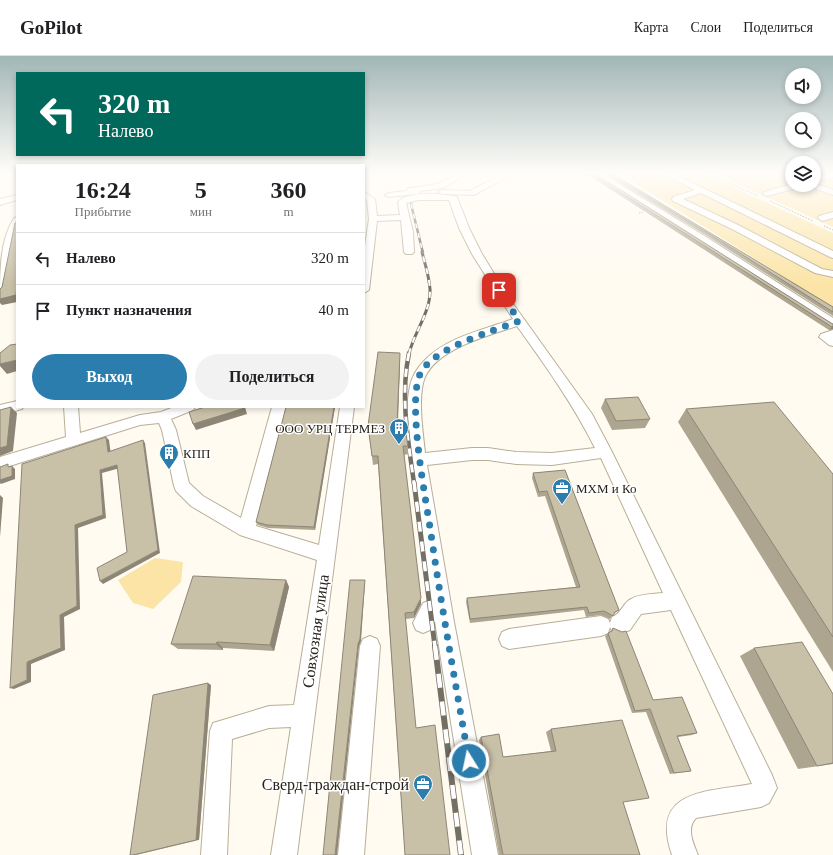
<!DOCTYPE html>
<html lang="ru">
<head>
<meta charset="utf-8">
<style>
  body { margin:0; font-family:Georgia,serif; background:#f2f2f2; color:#202124; height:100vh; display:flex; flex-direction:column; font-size:15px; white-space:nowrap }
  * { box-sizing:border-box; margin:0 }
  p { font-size:13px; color:#757577 }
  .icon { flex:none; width:22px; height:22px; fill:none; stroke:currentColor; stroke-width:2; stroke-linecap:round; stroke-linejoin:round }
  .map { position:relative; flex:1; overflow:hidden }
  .panel { position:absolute; left:16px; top:108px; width:349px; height:244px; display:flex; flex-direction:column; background:#fff; border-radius:0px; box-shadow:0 2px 6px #0003 }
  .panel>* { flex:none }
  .guide { position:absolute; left:16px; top:16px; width:349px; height:84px; border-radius:0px; box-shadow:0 2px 6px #0003; background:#00695c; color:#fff; overflow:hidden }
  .fabs { position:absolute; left:785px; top:12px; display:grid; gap:8px }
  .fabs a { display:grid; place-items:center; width:36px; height:36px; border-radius:50%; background:#fff; box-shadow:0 2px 6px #0003; font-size:20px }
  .pin { position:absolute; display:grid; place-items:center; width:34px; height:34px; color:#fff; margin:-17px; border-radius:8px; box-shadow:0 2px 6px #0006 }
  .me { position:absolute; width:44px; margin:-22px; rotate:350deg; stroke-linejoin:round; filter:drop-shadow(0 0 3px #0008) }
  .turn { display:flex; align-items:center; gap:14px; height:84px; padding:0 16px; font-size:18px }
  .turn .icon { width:52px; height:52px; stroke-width:2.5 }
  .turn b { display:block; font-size:28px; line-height:34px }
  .eta { display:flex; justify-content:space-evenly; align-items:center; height:68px; text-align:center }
  .eta b { font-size:24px; font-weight:600; line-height:28px }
  .action { display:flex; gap:8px; margin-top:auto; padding:8px 16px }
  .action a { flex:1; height:46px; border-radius:24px; background:#2b7dad; color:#fff; font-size:16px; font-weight:600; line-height:46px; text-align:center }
  .action a+a { background:#f2f2f2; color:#202124 }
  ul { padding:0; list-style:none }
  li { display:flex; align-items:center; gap:12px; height:52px; padding:0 16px; border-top:1px solid #e0e0e0 }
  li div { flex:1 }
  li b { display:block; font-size:15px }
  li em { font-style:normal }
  header { display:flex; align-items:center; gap:24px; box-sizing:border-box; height:56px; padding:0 20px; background:#fff; border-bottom:1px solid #e0e0e0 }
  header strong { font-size:19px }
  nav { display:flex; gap:22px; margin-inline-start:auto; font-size:14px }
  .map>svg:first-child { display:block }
  .green { fill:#fbe4a6 }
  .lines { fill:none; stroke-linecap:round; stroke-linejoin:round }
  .minor-casing { stroke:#b8af98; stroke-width:2 }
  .path { stroke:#88847b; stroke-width:1; stroke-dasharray:1.5 1.5; stroke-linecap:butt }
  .minor { fill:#fff; fill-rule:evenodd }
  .rail-far4-casing { stroke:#736f65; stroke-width:2.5 }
  .rail-far3-casing { stroke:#736f65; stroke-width:3 }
  .rail-far2-casing { stroke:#736f65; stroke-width:4.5 }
  .rail-far1-casing { stroke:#736f65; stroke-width:5 }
  .rail-casing { stroke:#736f65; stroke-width:6 }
  .rail-far4 { stroke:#fff; stroke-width:1.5; stroke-dasharray:5; stroke-linecap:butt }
  .rail-far3 { stroke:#fff; stroke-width:2; stroke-dasharray:6; stroke-linecap:butt }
  .rail-far2 { stroke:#fff; stroke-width:3; stroke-dasharray:8; stroke-linecap:butt }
  .rail-far1 { stroke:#fff; stroke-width:3.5; stroke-dasharray:10; stroke-linecap:butt }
  .rail { stroke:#fff; stroke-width:4.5; stroke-dasharray:14; stroke-linecap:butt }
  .wall { fill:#ada590 }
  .shaded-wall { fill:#8d8676 }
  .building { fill:#c9c0a8; stroke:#8d8676 }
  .route { stroke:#2b7dad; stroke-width:7; stroke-dasharray:0 12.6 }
  .labels { text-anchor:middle; stroke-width:3; stroke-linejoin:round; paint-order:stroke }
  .poi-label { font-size:13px; fill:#27231a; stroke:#fff; text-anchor:start }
  .near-street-label { font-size:16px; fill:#27231a; stroke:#fff }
  .near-poi-label { font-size:16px; fill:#27231a; stroke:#fff; text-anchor:end }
</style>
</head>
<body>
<header>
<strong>GoPilot</strong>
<nav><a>Карта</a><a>Слои</a><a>Поделиться</a></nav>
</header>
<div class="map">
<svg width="833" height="799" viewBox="0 0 833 799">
  <rect width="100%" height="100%" fill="#fffbf1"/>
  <g class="green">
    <polygon points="619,117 702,117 833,177 833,252"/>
    <polygon points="713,117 792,117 792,129 814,129 814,117 833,117 833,171"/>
    <polygon points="155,502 183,506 181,526 153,553 133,547 118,524"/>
  </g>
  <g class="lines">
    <g class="minor-casing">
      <g id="minor">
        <polygon points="460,117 469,117 443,132 420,135 419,138 416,138 389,141 385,139 389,137 407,135 408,132 411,132 438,128"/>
        <polygon points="505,117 514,117 474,139 442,138 438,136 442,134 470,135"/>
        <polygon points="592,117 601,117 706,181 833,262 833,270 829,269"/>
        <polygon points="663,117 672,117 833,195 833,202 830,201 701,137 683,143 738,169 822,213 833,215 833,221 815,217 732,173 673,145 672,143 673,141 695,134"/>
        <polygon points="833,117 833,121 814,126 814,122"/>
        <polygon points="814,127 833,134 833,139 811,131 810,129 814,129"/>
        <polygon points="792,128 802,129 801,131 767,140 763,138 764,136"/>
        <path d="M364 136 375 143 377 160 400 159 398 146C409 134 443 138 457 141L469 172 482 198 511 245 592 358 612 396 772 719 777 732 769 747 761 751 696 762C686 772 693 787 698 799H672C649 733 707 736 752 728L671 554 641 558 630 574 619 578 612 575 610 571 608 577 601 580 509 593 502 590 499 583 502 576 509 573 601 560 608 563 610 567 612 561C621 558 623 547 631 543 639 538 653 538 663 537L601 402 552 409 516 408 488 404H472L427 409 454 566 498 799H472L435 565 430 574 423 577 416 574 413 567 423 547 431 544C426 510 422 476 416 442 411 409 403 362 410 330 412 320 418 311 425 304 447 281 484 274 513 263L472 198 459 172 449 144H419L406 147 413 176 414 196 412 198H406L404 196 401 164 377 165 369 234 364 237V196L369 163 367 144 364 142ZM517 270C545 309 573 348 595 392L552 397 516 396 488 392H472L425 397C423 376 417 341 425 321 438 292 490 279 517 270Z"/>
        <polygon points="17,139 17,144 0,149 0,143"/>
        <polygon points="833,156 833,162 822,165 818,162 819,160"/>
        <path d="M17 161V173L5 237 0 240C0 215 0 184 14 162Z"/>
        <polygon points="833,274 833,290 829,289 819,281 821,278"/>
        <polygon points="17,345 17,351 23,351 22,353 0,359 0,349"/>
        <polygon points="64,351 78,351 80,377 140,359 161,356 174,351 195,351 193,354 171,363 176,374 189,427 203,440 241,462 272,351 286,351 256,470 319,489 340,351 354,351 297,799 271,799 291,671 269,672 232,683 227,799 201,799 210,675 213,667 269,650 294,649 317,504 240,479 191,450 176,435 174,430 162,374 159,367 140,369 0,413 0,401 66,381"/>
        <polygon points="370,580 377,583 380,590 364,799 338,799 360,590 363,583"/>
      </g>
    </g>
    <g class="path">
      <polyline points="707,117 758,140"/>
      <polyline points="770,145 813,165"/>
      <polyline points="639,157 643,156"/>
      <polyline points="824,170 833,174"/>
    </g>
    <use href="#minor" class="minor"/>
    <g class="rail-far4-casing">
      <polyline id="rail-far4" points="411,148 423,197"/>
    </g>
    <g class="rail-far3-casing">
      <path id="rail-far3" d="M409 298C414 276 431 256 430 233 429 220 425 208 422 196"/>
    </g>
    <g class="rail-far2-casing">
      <path id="rail-far2" d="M409 297C400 340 408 384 414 427"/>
    </g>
    <g class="rail-far1-casing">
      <polyline id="rail-far1" points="414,426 435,591"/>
    </g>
    <g class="rail-casing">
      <polyline id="rail" points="435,590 461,799"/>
    </g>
    <use href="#rail-far4" class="rail-far4"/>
    <use href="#rail-far3" class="rail-far3"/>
    <use href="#rail-far2" class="rail-far2"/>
    <use href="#rail-far1" class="rail-far1"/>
    <use href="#rail" class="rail"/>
  </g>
  <g class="wall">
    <polygon points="585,117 593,117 831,267 833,273 829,274"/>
    <polygon points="603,117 611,117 833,251 833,260 707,180"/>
    <polygon points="400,305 398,368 408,390 408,398 404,399 421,548 414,562 406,563 405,799 378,408 373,409 368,370"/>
    <polygon points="605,343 650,363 645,372 612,374 601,352"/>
    <polygon points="286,351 335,351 315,474 268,472 258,469 256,466"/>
    <polygon points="686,353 833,418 833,616 678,366"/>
    <polygon points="565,414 619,554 613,558 610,563 601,559 586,561 584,554 470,567 466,546 467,542 576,531 545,440 538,441 532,422 533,417"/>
    <polygon points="286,524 289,531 274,595 223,592 223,594 178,593 171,588"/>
    <polygon points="613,572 653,644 697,677 692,679 678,681 691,715 670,718 646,656 632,657 605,580 608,577 610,576"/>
    <polygon points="754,592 833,638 833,708 798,713 740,600"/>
    <polygon points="211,629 199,784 136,799 130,799"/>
    <polygon points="551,673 623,746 640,799 499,799 479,684 481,681 503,701 551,695 546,676"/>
  </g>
  <g class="shaded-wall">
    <polygon points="17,230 17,246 2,249 0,247 0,243"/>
    <polygon points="833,270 833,273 829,274"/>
    <polygon points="400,297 400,305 397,377 397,369"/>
    <polygon points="17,304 17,315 7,318 0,310 0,308"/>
    <polygon points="11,351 17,357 13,395 0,400 0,392"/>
    <polygon points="245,351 247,358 196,374 193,368"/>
    <polygon points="334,351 335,351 315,474 314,471"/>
    <polygon points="106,381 109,384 111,399 108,396"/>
    <polygon points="143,384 145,387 160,497 103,528 100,525 158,494"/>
    <polygon points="117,409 120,412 102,417 106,462 78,472 80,553 64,561 65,594 31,608 31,626 14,633 10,632 60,559 75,469 100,414"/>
    <polygon points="12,410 15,413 15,423 1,428 0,427 0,424"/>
    <polygon points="0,439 3,442 0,481"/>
    <polygon points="286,524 289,531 274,595 270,589"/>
    <polygon points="365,524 365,526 361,585 359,590 337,799 335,799"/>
    <polygon points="421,542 421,548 414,562 414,556"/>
    <polygon points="217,586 223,592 223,594 216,588"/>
    <polygon points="208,627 211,629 199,784 196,784"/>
  </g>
  <g class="building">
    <polygon points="590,117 594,117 831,267 833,268 833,270 832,271"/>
    <polygon points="608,117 611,117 833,251 833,256 708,177"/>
    <polygon points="15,167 17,167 17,230 16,239 0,243 0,233 2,231"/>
    <polygon points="17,288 17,304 0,308 0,297 10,289"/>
    <polygon points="378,296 400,297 397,369 404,366 408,390 403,390 421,542 414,556 405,557 416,672 435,669 450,799 405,799 378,400 372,400 368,370"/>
    <polygon points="638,341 650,363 616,365 605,343"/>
    <polygon points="774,346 833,418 833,581 686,353"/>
    <polygon points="11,351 7,390 0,392 0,354"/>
    <polygon points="205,351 245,351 245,352 193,368 189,356"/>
    <polygon points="286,351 334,351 314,471 267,469 256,466"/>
    <polygon points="106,381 108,396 143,384 158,494 100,525 97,512 127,496 117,409 100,414 103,459 75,469 77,550 60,559 61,592 27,606 27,624 10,632 22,408"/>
    <polygon points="8,408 8,411 12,410 12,420 0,424 0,411"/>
    <polygon points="565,414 619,554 615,556 613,560 604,555 589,557 587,551 470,563 467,542 580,531 547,435 539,436 533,417"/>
    <polygon points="193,520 286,524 270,589 217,586 216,588 171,588"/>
    <polygon points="350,524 365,524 360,583 358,588 335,799 323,799"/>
    <polygon points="613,572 622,576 626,575 653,644 682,641 697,677 677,680 691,715 674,717 650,653 635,655 608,577 612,575"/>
    <polygon points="802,586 833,638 833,707 817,710 754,592"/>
    <polygon points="208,627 196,784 133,799 130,799 153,639"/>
    <polygon points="622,664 649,742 623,746 640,799 503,799 481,681 499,678 503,701 556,695 551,673"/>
  </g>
  <linearGradient id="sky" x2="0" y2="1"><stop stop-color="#a1b6b6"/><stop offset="0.51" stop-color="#fffdf9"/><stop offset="1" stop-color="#fffdf9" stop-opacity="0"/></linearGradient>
  <rect width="833" height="229" fill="url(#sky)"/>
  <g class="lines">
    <path class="route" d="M469 705C456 630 442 554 431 478 426 444 406 343 421 316 437 290 492 276 519 265L499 234"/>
  </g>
  <defs>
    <g id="building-pin" transform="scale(1)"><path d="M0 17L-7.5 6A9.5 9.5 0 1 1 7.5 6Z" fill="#2b7dad" stroke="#fff"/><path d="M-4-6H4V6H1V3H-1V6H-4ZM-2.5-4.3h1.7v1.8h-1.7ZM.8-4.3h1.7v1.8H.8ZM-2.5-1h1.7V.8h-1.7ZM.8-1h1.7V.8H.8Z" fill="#fff"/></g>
    <g id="office-pin" transform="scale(1)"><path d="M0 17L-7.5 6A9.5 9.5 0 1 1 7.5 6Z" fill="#2b7dad" stroke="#fff"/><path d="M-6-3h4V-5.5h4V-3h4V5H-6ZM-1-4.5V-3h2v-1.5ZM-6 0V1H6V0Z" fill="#fff"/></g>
  </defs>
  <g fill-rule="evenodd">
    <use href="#building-pin" x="399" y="372"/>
    <use href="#building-pin" x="169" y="397"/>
    <use href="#office-pin" x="562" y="432"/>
    <use href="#office-pin" x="423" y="728"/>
  </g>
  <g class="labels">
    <g class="poi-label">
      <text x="385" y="377" text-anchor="end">ООО УРЦ ТЕРМЕЗ</text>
      <text x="183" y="402">КПП</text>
      <text x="576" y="437">МХМ и Ко</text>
    </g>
    <g class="near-street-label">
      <text transform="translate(315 575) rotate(-82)" y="6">Совхозная улица</text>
    </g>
    <g class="near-poi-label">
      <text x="409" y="734">Сверд-граждан-строй</text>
    </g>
  </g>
</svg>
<div class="fabs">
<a><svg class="icon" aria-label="sound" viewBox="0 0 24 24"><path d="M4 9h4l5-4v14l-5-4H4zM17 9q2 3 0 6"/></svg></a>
<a><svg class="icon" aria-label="search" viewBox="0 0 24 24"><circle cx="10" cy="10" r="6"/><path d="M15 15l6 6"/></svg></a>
<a><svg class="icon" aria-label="layers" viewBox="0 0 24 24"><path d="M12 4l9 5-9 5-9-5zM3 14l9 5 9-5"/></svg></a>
</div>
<div class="pin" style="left:499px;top:234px;background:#d93025"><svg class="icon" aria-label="arrive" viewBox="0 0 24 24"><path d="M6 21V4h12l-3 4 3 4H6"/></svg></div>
<svg class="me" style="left:469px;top:705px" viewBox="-20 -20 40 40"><circle r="17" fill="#2b7dad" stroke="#fff" stroke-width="3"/><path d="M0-11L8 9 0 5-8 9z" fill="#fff"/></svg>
<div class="guide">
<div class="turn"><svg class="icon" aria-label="left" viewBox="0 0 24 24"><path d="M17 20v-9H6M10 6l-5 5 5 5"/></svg><div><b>320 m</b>Налево</div></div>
</div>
<section class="panel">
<div class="eta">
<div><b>16:24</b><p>Прибытие</p></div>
<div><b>5</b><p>мин</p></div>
<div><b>360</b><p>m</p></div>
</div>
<ul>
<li><svg class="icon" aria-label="left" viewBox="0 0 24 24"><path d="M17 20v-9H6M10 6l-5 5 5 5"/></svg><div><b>Налево</b></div><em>320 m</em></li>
<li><svg class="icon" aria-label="arrive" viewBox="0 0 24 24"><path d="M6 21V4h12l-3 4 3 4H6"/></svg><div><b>Пункт назначения</b></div><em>40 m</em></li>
</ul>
<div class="action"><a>Выход</a><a>Поделиться</a></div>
</section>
</div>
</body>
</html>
